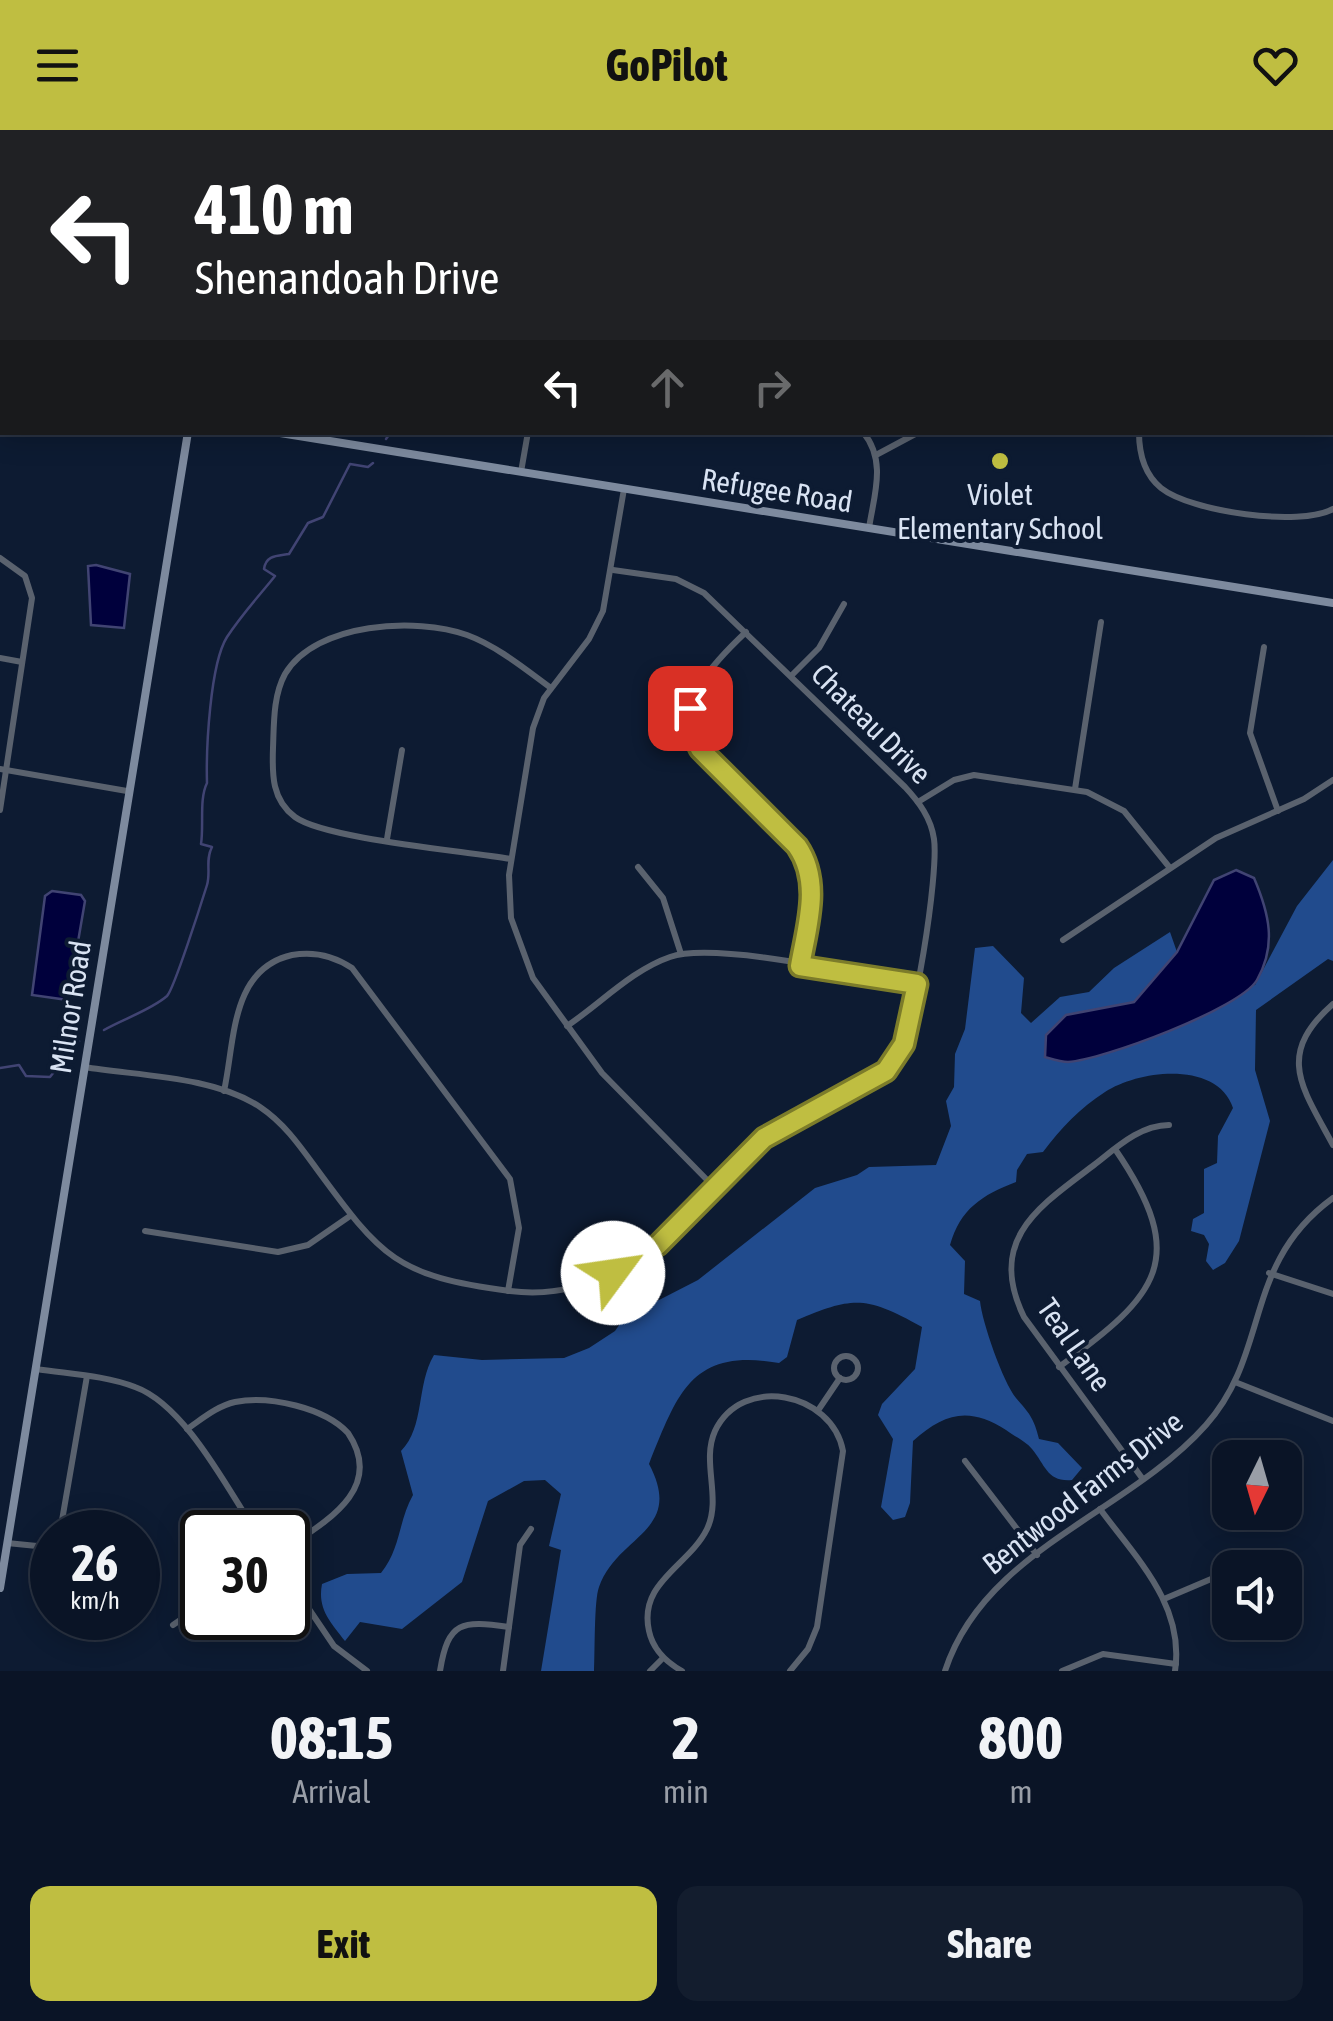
<!DOCTYPE html>
<html lang="en">
<head>
<meta charset="utf-8">
<style>
  body { margin:0; font-family:"Asap Condensed",sans-serif; background:#131d2e; color:#f1f3f6; height:100vh; display:flex; flex-direction:column; font-size:38px; white-space:nowrap }
  * { box-sizing:border-box; margin:0 }
  p { font-size:32px; color:#999ea7 }
  .icon { flex:none; width:55px; height:55px; fill:none; stroke:currentColor; stroke-width:2; stroke-linecap:round; stroke-linejoin:round }
  .map { position:relative; height:1541px; overflow:hidden }
  .side { display:flex; flex-direction:column; background:#0a1426; flex:1 }
  .side>* { flex:none }
  .banner { position:absolute; left:0px; top:0px; width:1335px; height:305px; box-shadow:0 5px 25px #0003,0 0 0 2px #2a3343; background:#202124; color:#fff; overflow:hidden }
  .needle { width:65px; rotate:185deg }
  .controls { position:absolute; left:1212px; top:1310px; display:grid; gap:20px }
  .controls a { display:grid; place-items:center; width:90px; height:90px; border-radius:20px; background:#0a1426; box-shadow:0 5px 25px #0003,0 0 0 2px #2a3343; font-size:50px }
  .speed { position:absolute; left:30px; top:1380px; display:flex; gap:20px; font-size:50px; font-weight:700; text-align:center }
  .speed>* { display:grid; place-content:center; width:130px; height:130px; border-radius:50%; background:#0a1426; box-shadow:0 5px 25px #0003,0 0 0 2px #2a3343; line-height:1 }
  .speed small { font-size:25px; font-weight:400 }
  .speed .limit { border:5px solid #111; border-radius:15px; background:#fff; color:#111 }
  .pin { position:absolute; display:grid; place-items:center; width:85px; height:85px; color:#fff; margin:-42px; border-radius:20px; box-shadow:0 5px 15px #0006 }
  .me { position:absolute; width:110px; margin:-55px; rotate:59deg; stroke-linejoin:round; filter:drop-shadow(0 0 8px #0008) }
  .turn { display:flex; align-items:center; gap:35px; height:210px; padding:0 30px; font-size:45px }
  .turn .icon { width:130px; height:130px; stroke-width:2.5 }
  .turn b { display:block; font-size:70px; line-height:85px }
  .lanes { display:flex; align-items:center; height:95px; padding:0 30px; background:#0003; justify-content:center; gap:50px; direction:ltr }
  .lanes .off { opacity:.35 }
  .eta { display:flex; justify-content:space-evenly; align-items:center; height:170px; text-align:center }
  .eta b { font-size:60px; font-weight:700; line-height:70px }
  .button { display:flex; gap:20px; margin-top:auto; padding:20px 30px }
  .button a { flex:1; height:115px; border-radius:20px; background:#bfbe41; color:#111; font-size:40px; font-weight:700; line-height:115px; text-align:center }
  .button a+a { background:#131d2e; color:#f1f3f6 }
  header { display:flex; justify-content:space-between; align-items:center; height:130px; padding:0 30px; background:#bfbe41; color:#111; font-size:45px; font-weight:700 }
  .map>svg:first-child { display:block }
  .forest { fill:#214b8d }
  .water { fill:#00003c; stroke:#414473; stroke-width:2.5 }
  .lines { fill:none; stroke-linecap:round; stroke-linejoin:round }
  .stream { stroke:#414473; stroke-width:2.5 }
  .minor { stroke:#5a626e; stroke-width:6 }
  .secondary { stroke:#7d8a9e; stroke-width:8 }
  .route-casing { stroke:#7c7c2a; stroke-width:25 }
  .route { stroke:#bfbe41; stroke-width:18 }
  .poi-dot { fill:#bfbe41; stroke:#0d1b32; stroke-width:4 }
  .labels { text-anchor:middle; stroke-width:8; stroke-linejoin:round; paint-order:stroke }
  .street-label { font-size:30px; fill:#d9e3f3; stroke:#0d1b32 }
  .poi-label { font-size:30px; fill:#d9e3f3; stroke:#0d1b32 }
</style>
</head>
<body>
<header><svg class="icon" aria-label="menu" viewBox="0 0 24 24"><path d="M4 6h16M4 12h16M4 18h16"/></svg>GoPilot<svg class="icon" aria-label="heart" viewBox="0 0 24 24"><path d="M12 20l-8-8c-3-5 5-10 8-4 3-6 11-1 8 4z"/></svg></header>
<div class="map">
<svg width="1333" height="1541" viewBox="0 0 1333 1541">
  <rect width="100%" height="100%" fill="#0d1b32"/>
  <path class="forest" d="M1333 730V831L1328 829 1256 880 1255 940 1270 991 1239 1111 1225 1133 1213 1140 1206 1131 1209 1114 1204 1105 1191 1101 1193 1089 1204 1083V1039L1217 1033 1218 1006 1233 978C1218 931 1140 939 1105 962 1080 978 1061 998 1043 1022L1027 1024 1017 1040 1016 1052C982 1065 960 1079 950 1115L965 1131 964 1164 980 1171C982 1192 1003 1252 1016 1268 1029 1283 1034 1288 1039 1309L1058 1313 1082 1338 1072 1350C1047 1352 1046 1336 1032 1319 1025 1311 1014 1306 1006 1300 969 1276 944 1283 913 1311L910 1373 905 1387 893 1390 881 1377 893 1309 878 1285 882 1274 915 1239 922 1197C866 1166 854 1166 797 1190L787 1227 779 1233C691 1218 678 1263 649 1334 685 1402 618 1404 599 1457 594 1470 595 1523 594 1541H541L561 1420 549 1416 561 1364 545 1350 524 1351 488 1371 462 1452 402 1499 360 1492 345 1511C331 1493 317 1479 322 1454L347 1444 381 1443C401 1418 398 1392 413 1365L401 1321C425 1297 416 1255 434 1225L482 1230 564 1228 589 1218 615 1201 624 1188 698 1150 815 1058 857 1045 869 1037 936 1035 951 996 946 971 954 957 955 924 965 899 975 818 993 816 1024 848 1021 883 1031 893 1060 867 1089 862 1114 838 1170 802 1177 822 1134 872 1066 885 1255 855 1297 776Z"/>
  <g class="water">
    <polygon points="96,435 130,444 124,498 91,495 88,436"/>
    <path d="M1236 740 1254 748C1269 783 1277 815 1257 850 1240 879 1102 930 1068 932 1061 932 1052 929 1045 927L1046 905 1066 885 1134 872 1177 822 1214 750Z"/>
    <polygon points="52,761 81,765 85,771 68,870 32,865 45,766"/>
  </g>
  <g class="lines">
    <g class="stream">
      <polyline points="729,2 735,0"/>
      <polyline points="386,309 391,302"/>
      <path d="M104 900C123 889 151 880 167 866 174 859 202 771 207 755 211 742 205 730 212 717L201 714C204 695 199 669 207 653 206 619 210 534 227 507 242 484 259 466 275 446L264 439C266 425 277 426 289 424L308 393 323 387 350 334 368 337 373 333"/>
      <polyline points="0,938 19,935 26,946 50,947 57,938 54,927 59,917 79,911"/>
    </g>
    <g class="minor">
      <polyline points="378,2 379,0"/>
      <polyline points="507,2 507,0"/>
      <polyline points="643,2 645,0"/>
      <polyline points="869,2 871,0"/>
      <polyline points="1225,2 1226,0"/>
      <polyline points="0,49 2,50"/>
      <polyline points="1332,216 1333,216"/>
      <path d="M863 302C887 331 874 365 869 398"/>
      <path d="M1139 302C1139 323 1144 344 1161 358 1191 382 1300 397 1333 379"/>
      <polyline points="876,325 919,302"/>
      <polyline points="521,342 528,302"/>
      <polyline points="624,359 603,481 589,509 544,568 533,598 509,745 511,788 533,848 602,943 715,1058"/>
      <polyline points="0,428 25,446 32,468 0,680"/>
      <path d="M746 502C650 592 691 612 770 689 784 703 802 717 808 736 818 767 805 805 800 835"/>
      <polyline points="1264,517 1250,603 1278,681"/>
      <polyline points="0,528 22,532"/>
      <polyline points="791,546 819,518 844,474"/>
      <polyline points="0,639 127,661"/>
      <polyline points="1075,659 1101,492"/>
      <polyline points="918,672 954,650 974,645 1087,662 1124,681 1170,738"/>
      <polyline points="387,709 402,620"/>
      <path d="M511 729C466 721 325 709 295 687 272 670 272 645 273 618 274 594 273 566 285 544 316 492 417 487 467 505 497 516 525 539 551 558"/>
      <polyline points="638,737 663,768 681,824"/>
      <polyline points="1063,810 1216,708 1304,669 1333,650"/>
      <path d="M1333 874C1275 925 1302 957 1333 1015"/>
      <path d="M567 896C600 874 632 840 670 827 714 811 864 845 917 854"/>
      <path d="M84 937C139 946 213 946 260 977 284 993 300 1016 316 1038 382 1128 396 1146 510 1161 603 1173 664 1111 722 1050 738 1034 753 1016 772 1003 810 979 868 968 895 931 914 905 939 742 934 709 931 688 919 672 905 657L704 463 676 449 613 440"/>
      <path d="M224 961C235 912 230 839 292 825 314 821 334 826 352 838L510 1049 519 1098 508 1161"/>
      <polyline points="145,1101 278,1122 308,1115 350,1086"/>
      <polyline points="1269,1143 1333,1164"/>
      <circle cx="846" cy="1238" r="12"/>
      <path d="M1059 1237C1158 1165 1191 1130 1115 1019"/>
      <path d="M36 1239C68 1244 104 1245 135 1257 185 1275 227 1358 256 1402"/>
      <polyline points="1235,1252 1333,1291"/>
      <polyline points="819,1279 840,1248"/>
      <path d="M187 1299C202 1289 217 1276 235 1272 269 1265 325 1278 348 1303 385 1358 327 1391 288 1417"/>
      <polyline points="965,1331 1037,1425"/>
      <path d="M1142 1348 1024 1187C986 1109 1040 1076 1094 1035 1116 1018 1140 995 1169 995"/>
      <path d="M1100 1379C1136 1428 1185 1475 1175 1541"/>
      <polyline points="60,1402 87,1246"/>
      <polyline points="7,1413 37,1416 52,1412"/>
      <polyline points="288,1448 334,1516 367,1541"/>
      <polyline points="1164,1469 1230,1441"/>
      <polyline points="173,1495 202,1475"/>
      <path d="M440 1541C448 1491 462 1490 509 1497"/>
      <polyline points="503,1541 520,1415 531,1399"/>
      <polyline points="650,1541 663,1528"/>
      <path d="M682 1541C666 1532 653 1520 649 1501 638 1452 689 1436 707 1399 722 1368 701 1332 715 1301 742 1244 832 1262 843 1321L817 1497 808 1519 790 1541"/>
      <path d="M945 1541C984 1420 1127 1384 1206 1295 1271 1222 1242 1134 1333 1068"/>
      <polyline points="1062,1541 1103,1524 1176,1534"/>
    </g>
    <g class="secondary">
      <polyline points="232,2 233,0"/>
      <polyline points="0,258 2,259"/>
      <polyline points="274,302 1333,473"/>
      <polyline points="0,1458 188,302"/>
    </g>
  </g>
  <g class="lines">
    <g class="route-casing">
      <path id="route" d="M613 1143 658 1115 764 1008 886 941 904 914 917 854 800 836C807 796 822 752 797 716L700 619 691 600 690 578"/>
    </g>
    <use href="#route" class="route"/>
  </g>
  <circle class="poi-dot" cx="1000" cy="331" r="10"/>
  <g class="labels">
    <g class="street-label">
      <text transform="translate(777 361) rotate(9)" y="10">Refugee Road</text>
      <text transform="translate(871 594) rotate(45)" y="10">Chateau Drive</text>
      <text transform="translate(71 877) rotate(-81)" y="10">Milnor Road</text>
      <text transform="translate(1074 1215) rotate(55)" y="10">Teal Lane</text>
      <text transform="translate(1083 1363) rotate(-38)" y="10">Bentwood Farms Drive</text>
    </g>
    <g class="poi-label">
      <text x="1000" y="375">Violet<tspan x="1000" dy="34">Elementary School</tspan></text>
    </g>
  </g>
</svg>
<div class="controls">
<a><svg class="needle" viewBox="-14 -14 28 28"><path d="M0-13l5 13h-10z" fill="#e53935"/><path d="M0 13l5-13h-10z" fill="#999ea7"/></svg></a>
<a><svg class="icon" aria-label="sound" viewBox="0 0 24 24"><path d="M4 9h4l5-4v14l-5-4H4zM17 9q2 3 0 6"/></svg></a>
</div>
<div class="speed"><div>26<small>km/h</small></div><div class="limit">30</div></div>
<div class="pin" style="left:690px;top:578px;background:#d93025"><svg class="icon" aria-label="arrive" viewBox="0 0 24 24"><path d="M6 21V4h12l-3 4 3 4H6"/></svg></div>
<svg class="me" style="left:613px;top:1143px" viewBox="-20 -20 40 40"><circle r="19" fill="#fff"/><path d="M0-13L10 11 0 6-10 11z" fill="#bfbe41"/></svg>
<div class="banner">
<div class="turn"><svg class="icon" aria-label="left" viewBox="0 0 24 24"><path d="M17 20v-9H6M10 6l-5 5 5 5"/></svg><div><b>410 m</b>Shenandoah Drive</div></div>
<div class="lanes"><svg class="icon" aria-label="left" viewBox="0 0 24 24"><path d="M17 20v-9H6M10 6l-5 5 5 5"/></svg><svg class="icon off" aria-label="ahead" viewBox="0 0 24 24"><path d="M12 20V5M6 11l6-6 6 6"/></svg><svg class="icon off" aria-label="right" viewBox="0 0 24 24"><path d="M7 20v-9h11M14 6l5 5-5 5"/></svg></div>
</div>
</div>
<section class="side">
<div class="eta">
<div><b>08:15</b><p>Arrival</p></div>
<div><b>2</b><p>min</p></div>
<div><b>800</b><p>m</p></div>
</div>
<div class="button"><a>Exit</a><a>Share</a></div>
</section>
</body>
</html>
